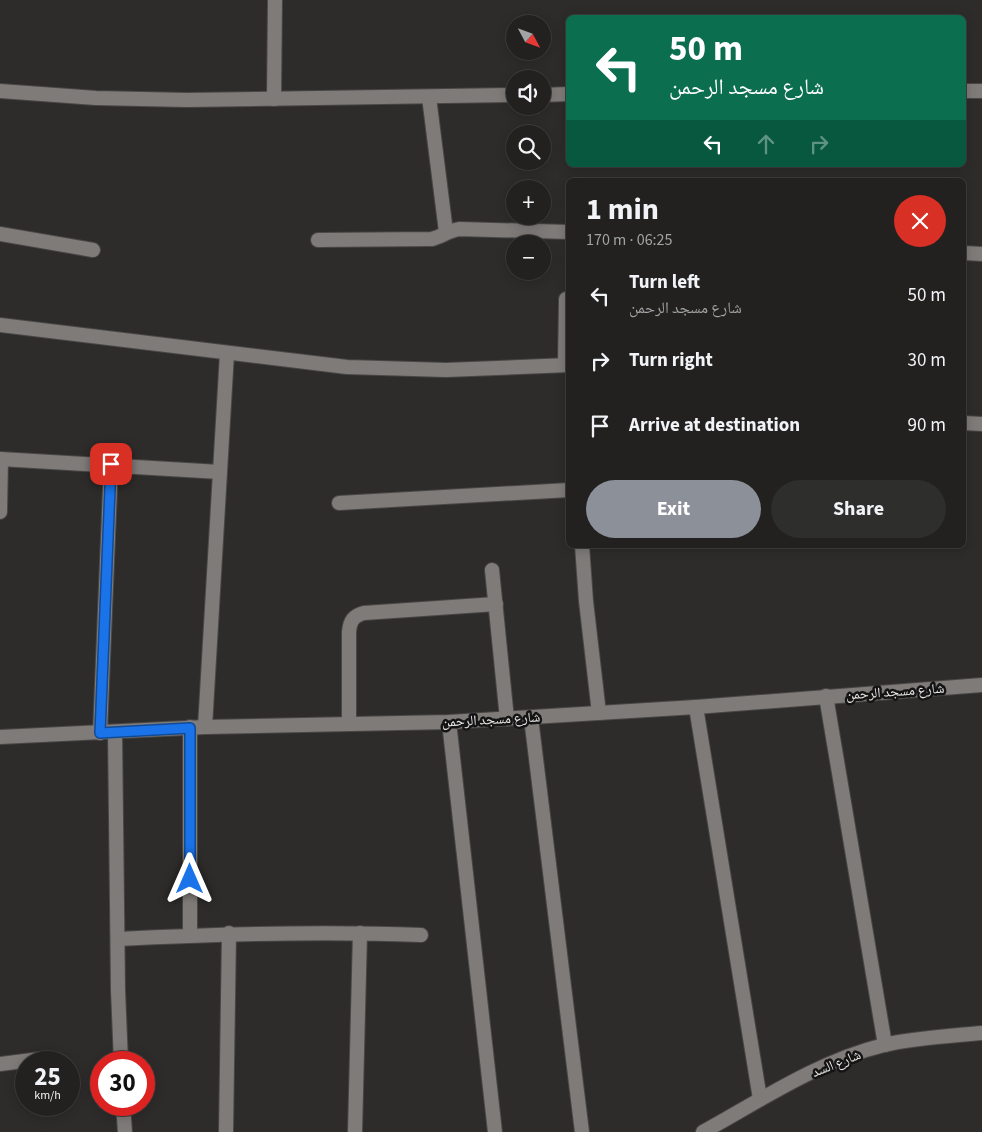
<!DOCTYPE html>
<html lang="en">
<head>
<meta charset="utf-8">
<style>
  body { margin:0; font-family:"Source Sans 3","Noto Naskh Arabic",sans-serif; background:#2e2e2d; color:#f1f3f6; height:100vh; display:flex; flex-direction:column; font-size:19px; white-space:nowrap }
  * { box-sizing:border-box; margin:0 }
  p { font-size:16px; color:#a2a3a5 }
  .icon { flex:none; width:28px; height:28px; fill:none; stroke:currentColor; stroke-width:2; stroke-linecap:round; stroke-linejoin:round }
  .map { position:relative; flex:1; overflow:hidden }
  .side { position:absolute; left:566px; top:178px; width:400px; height:370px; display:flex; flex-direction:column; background:#222120; border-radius:8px; box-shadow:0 2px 12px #0003,0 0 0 1px #3f3e3e }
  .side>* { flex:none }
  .top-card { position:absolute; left:566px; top:15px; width:400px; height:152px; border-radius:8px; box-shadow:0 2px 12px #0003,0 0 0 1px #3f3e3e; background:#0b6e4f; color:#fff; overflow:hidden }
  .needle { width:32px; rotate:131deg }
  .buttons { position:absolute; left:506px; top:15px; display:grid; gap:10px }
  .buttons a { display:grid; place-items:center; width:45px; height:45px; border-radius:50%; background:#222120; box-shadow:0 2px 12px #0003,0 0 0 1px #3f3e3e; font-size:25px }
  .speed { position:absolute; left:15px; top:1051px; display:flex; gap:10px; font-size:25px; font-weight:700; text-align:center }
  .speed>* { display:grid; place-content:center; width:65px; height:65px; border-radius:50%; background:#222120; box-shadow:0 2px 12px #0003,0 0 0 1px #3f3e3e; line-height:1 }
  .speed small { font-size:12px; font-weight:400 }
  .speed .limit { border:8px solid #d22; background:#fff; color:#111 }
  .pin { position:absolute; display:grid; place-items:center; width:42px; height:42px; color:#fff; margin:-21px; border-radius:10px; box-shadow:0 2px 8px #0006 }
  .me { position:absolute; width:55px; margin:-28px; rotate:0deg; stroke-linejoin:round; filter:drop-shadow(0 0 4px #0008) }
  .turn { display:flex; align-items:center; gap:18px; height:105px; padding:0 20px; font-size:22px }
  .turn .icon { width:65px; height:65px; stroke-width:2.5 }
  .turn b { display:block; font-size:35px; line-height:42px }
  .lanes { display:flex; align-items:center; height:48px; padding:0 20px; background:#0003; justify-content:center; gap:25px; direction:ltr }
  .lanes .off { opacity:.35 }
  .round { display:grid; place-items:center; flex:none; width:52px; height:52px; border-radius:26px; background:#2e2e2d }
  .head { display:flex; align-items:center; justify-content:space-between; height:85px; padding:0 20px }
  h1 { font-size:30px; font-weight:700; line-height:38px }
  .action { display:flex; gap:10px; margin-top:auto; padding:10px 20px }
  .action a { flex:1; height:58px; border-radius:30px; background:#8c9099; color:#fff; font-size:20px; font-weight:700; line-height:58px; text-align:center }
  .action a+a { background:#2e2e2d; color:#f1f3f6 }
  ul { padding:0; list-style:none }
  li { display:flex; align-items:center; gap:15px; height:65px; padding:0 20px }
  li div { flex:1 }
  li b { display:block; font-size:19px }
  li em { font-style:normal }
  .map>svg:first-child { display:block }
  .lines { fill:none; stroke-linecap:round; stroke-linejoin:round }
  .minor-casing { stroke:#494746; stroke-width:16 }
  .minor { stroke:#7e7b79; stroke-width:14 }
  .route-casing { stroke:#114b97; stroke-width:12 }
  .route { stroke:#1a73e8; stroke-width:9 }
  .labels { text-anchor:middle; stroke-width:5; stroke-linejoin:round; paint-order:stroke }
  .street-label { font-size:14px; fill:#e9e8e7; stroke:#151414 }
</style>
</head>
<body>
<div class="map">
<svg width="982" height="1132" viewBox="0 0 982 1132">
  <rect width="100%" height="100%" fill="#2e2c2a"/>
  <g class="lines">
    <g class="minor-casing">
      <g id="minor">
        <polyline points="0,91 96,98 187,100 515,95"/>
        <polyline points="964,91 982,91"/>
        <polyline points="542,95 569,94"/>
        <polyline points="429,97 446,232"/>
        <polyline points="274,99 275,0"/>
        <polyline points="0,234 93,250"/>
        <path d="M318 240 432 239C442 236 449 231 459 229L569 232"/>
        <polyline points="964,253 982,254"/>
        <polyline points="0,325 347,367 446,370 569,365"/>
        <polyline points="565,365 566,299"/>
        <polyline points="964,423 982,424"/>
        <polyline points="0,459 220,472"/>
        <polyline points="339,503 569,490"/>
        <polyline points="0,512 1,459"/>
        <polyline points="582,545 586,601 599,713"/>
        <polyline points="492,570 507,719"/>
        <polyline points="826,696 885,1045"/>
        <polyline points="696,707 760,1099"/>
        <polyline points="531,718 582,1132"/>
        <polyline points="449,722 495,1132"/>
        <path d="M349 724V632C350 621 353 616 364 613L496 604"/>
        <polyline points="205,727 227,353"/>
        <polyline points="115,732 118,990 121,1062"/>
        <polyline points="100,733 111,464"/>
        <polyline points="0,737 205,727 449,722 696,707 982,685"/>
        <polyline points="190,935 190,727"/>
        <path d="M118 939C219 934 319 931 421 935"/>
        <polyline points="0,1064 40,1059"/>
        <polyline points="123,1105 125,1132"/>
        <polyline points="226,1132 229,933"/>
        <polyline points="355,1132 360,933"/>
        <path d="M703 1132C761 1100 819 1061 884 1045 914 1038 951 1036 982 1033"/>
      </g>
    </g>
    <use href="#minor" class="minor"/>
  </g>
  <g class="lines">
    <g class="route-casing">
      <polyline id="route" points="111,464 100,733 190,728 190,879"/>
    </g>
    <use href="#route" class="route"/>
  </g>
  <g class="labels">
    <g class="street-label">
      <text transform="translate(895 691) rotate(-4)" y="5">شارع مسجد الرحمن</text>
      <text transform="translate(491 719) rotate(-3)" y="5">شارع مسجد الرحمن</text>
      <text transform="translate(836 1063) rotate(-22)" y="5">شارع السد</text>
    </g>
  </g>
</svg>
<div class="buttons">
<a><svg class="needle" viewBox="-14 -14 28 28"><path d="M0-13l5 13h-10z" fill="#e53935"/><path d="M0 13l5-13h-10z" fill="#a2a3a5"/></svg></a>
<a><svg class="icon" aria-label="sound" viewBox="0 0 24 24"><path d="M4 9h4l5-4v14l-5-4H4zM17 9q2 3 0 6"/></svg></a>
<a><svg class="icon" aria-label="search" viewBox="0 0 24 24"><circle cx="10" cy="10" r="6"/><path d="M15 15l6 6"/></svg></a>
<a>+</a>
<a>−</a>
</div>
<div class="speed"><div>25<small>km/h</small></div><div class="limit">30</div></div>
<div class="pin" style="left:111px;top:464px;background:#d93025"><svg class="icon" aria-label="arrive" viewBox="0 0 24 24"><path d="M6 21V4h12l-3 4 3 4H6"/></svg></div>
<svg class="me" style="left:190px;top:879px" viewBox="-20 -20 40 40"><path d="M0-17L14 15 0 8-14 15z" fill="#1a73e8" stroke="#fff" stroke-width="4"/></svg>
<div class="top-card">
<div class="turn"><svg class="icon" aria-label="left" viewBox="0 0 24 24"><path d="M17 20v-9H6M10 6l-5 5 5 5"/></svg><div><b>50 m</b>شارع مسجد الرحمن</div></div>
<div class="lanes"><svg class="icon" aria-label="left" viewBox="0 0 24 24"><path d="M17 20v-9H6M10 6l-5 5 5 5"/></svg><svg class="icon off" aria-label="ahead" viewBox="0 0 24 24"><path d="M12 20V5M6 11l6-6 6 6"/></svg><svg class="icon off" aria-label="right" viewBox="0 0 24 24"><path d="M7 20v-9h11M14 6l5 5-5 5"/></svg></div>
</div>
<section class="side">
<div class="head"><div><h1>1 min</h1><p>170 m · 06:25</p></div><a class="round" style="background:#d93025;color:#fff"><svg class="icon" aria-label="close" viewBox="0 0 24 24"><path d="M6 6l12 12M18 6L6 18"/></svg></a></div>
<ul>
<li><svg class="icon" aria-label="left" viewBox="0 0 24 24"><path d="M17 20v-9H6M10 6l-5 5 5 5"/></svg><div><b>Turn left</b><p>شارع مسجد الرحمن</p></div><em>50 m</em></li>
<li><svg class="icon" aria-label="right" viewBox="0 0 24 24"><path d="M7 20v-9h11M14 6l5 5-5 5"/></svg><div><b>Turn right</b></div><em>30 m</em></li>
<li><svg class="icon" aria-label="arrive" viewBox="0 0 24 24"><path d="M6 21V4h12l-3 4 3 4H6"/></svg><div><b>Arrive at destination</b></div><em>90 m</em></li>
</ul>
<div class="action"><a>Exit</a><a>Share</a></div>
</section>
</div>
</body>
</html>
